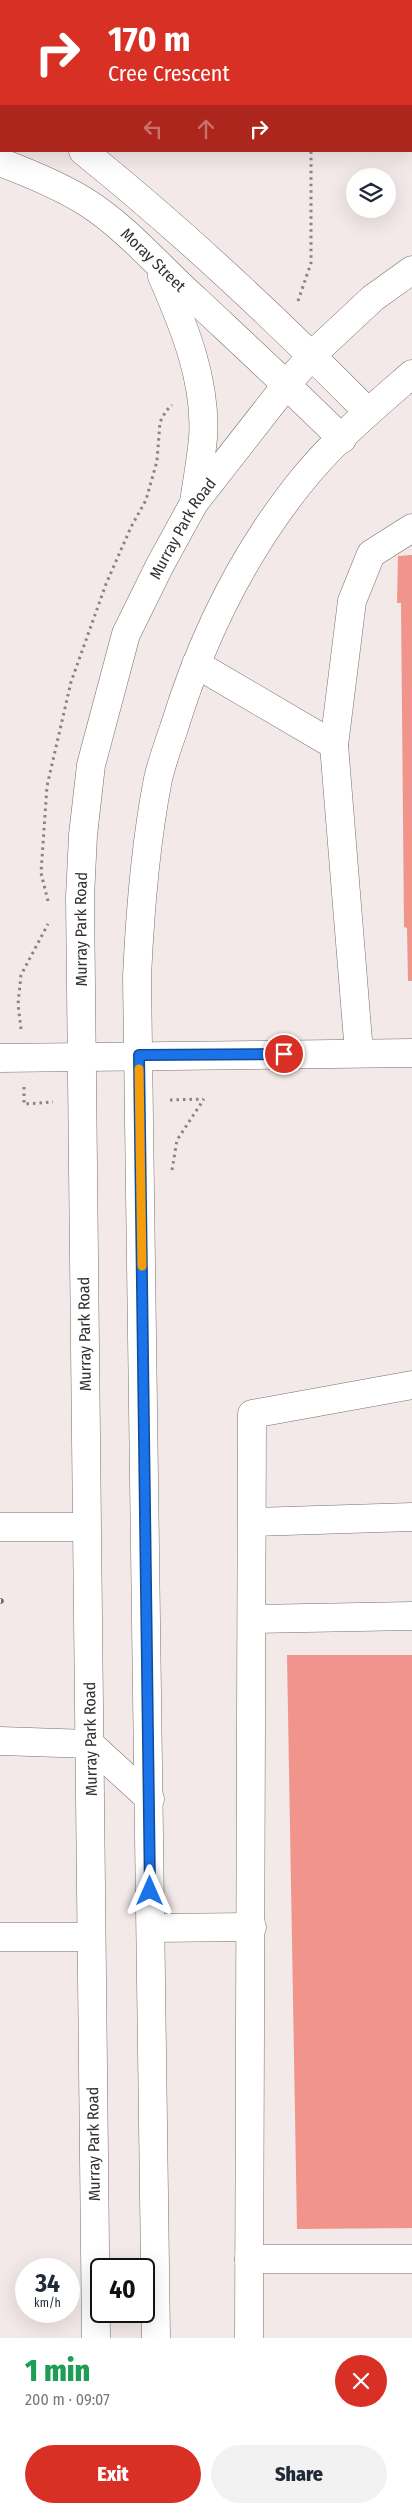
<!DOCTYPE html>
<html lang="en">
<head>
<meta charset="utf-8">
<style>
  body { margin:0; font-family:"Fira Sans Condensed",sans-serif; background:#f2f2f3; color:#1f2937; height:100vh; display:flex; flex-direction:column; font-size:19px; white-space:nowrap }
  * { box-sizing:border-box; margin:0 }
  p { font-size:16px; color:#747a83 }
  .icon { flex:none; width:28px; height:28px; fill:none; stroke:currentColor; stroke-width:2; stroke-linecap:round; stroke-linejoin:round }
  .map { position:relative; height:2338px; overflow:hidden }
  .sheet { display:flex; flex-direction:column; background:#fff; flex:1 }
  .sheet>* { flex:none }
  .banner { position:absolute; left:0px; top:0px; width:412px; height:152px; box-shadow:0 5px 20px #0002; background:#d93025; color:#fff; overflow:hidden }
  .controls { position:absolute; left:346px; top:168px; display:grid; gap:10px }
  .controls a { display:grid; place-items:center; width:50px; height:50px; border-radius:50%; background:#fff; box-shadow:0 5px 20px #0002; font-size:25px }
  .speed { position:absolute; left:15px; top:2258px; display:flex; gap:10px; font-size:25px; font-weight:700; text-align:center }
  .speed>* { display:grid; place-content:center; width:65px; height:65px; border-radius:50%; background:#fff; box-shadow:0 5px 20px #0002; line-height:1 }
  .speed small { font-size:12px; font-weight:400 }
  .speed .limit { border:2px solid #111; border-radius:8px; background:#fff; color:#111 }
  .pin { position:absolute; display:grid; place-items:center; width:42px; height:42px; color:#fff; margin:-21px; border:2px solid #fff; border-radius:50%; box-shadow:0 1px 5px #0007 }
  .me { position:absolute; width:55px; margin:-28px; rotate:0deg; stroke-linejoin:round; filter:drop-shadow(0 0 4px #0008) }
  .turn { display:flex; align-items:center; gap:18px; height:105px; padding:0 25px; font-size:22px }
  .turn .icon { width:65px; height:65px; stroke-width:2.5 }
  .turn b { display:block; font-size:35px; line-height:42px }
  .lanes { display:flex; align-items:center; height:48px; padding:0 25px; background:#0003; justify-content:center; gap:25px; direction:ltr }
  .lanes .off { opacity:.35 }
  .round { display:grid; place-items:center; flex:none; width:52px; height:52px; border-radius:26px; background:#f2f2f3 }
  .headline { display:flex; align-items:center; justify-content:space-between; height:85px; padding:0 25px }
  h1 { font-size:30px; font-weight:800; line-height:38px; color:#1e9e55 }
  .button { display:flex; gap:10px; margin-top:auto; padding:10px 25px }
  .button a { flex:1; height:58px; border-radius:30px; background:#d93025; color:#fff; font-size:20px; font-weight:800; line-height:58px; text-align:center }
  .button a+a { background:#f2f2f3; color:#1f2937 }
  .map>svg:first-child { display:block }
  .building { fill:#f1958c }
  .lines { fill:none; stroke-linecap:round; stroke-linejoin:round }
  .minor-casing { stroke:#776f6e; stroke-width:29 }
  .path { stroke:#898382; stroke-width:3; stroke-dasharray:2.5 4; stroke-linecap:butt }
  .minor { stroke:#fff; stroke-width:28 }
  .rail-casing { stroke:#6d6867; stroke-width:5.5 }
  .rail { stroke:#fff; stroke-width:4; stroke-dasharray:11; stroke-linecap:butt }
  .route-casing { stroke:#114b97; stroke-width:12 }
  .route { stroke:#1a73e8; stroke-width:9 }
  .slow { stroke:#f59e0b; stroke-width:9 }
  .labels { text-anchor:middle; stroke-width:5; stroke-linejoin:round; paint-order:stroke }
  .street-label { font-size:16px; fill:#33302f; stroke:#fff }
</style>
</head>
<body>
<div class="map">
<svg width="412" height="2338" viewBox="0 0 412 2338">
  <rect width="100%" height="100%" fill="#f3e9e8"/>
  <g class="building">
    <polygon points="412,555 412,981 408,981 407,928 404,927 401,603 397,603 398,556"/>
    <polygon points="287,1655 412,1655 412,2228 297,2229"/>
  </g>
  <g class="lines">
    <g class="minor-casing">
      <g id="minor">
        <polyline points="411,128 412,128"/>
        <polyline points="0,142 1,142"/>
        <path d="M83 151C184 232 277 320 368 412"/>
        <path id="s1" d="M0 162C29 173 59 185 86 202 127 228 160 268 196 300 245 346 294 391 342 439"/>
        <path d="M162 276C184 326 207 382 203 438 201 460 197 481 194 503"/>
        <polyline points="196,664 334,745 359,1053"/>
        <polyline points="334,745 352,601 371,554 412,528"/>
        <polyline points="0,1058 412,1053"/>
        <polyline points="253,1522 412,1517"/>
        <polyline points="0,1527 86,1527"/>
        <polyline points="252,1619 412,1616"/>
        <polyline points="0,1741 90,1744 150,1799"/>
        <polyline points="151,1928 252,1927"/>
        <polyline points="0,1937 91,1937"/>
        <polyline points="249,2259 412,2259"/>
        <path id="s2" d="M96 2338 80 897 83 835 91 765 126 634 160 565 194 503 287 384 312 355 373 298 412 270"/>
        <path d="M156 2338 137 977C140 911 145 845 158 779 162 762 168 745 174 728 201 640 241 557 299 484 331 443 373 408 412 374"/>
        <polyline points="249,2338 252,1414 412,1385"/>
      </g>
    </g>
    <g class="path">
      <polyline points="411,78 412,78"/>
      <polyline points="0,93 1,93"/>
      <polyline points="298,301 311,263 311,151"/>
      <polyline points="48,901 41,873 47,786 71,682 106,584 131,527 146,500 157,461 160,422 166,411 172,405"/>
      <polyline points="21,1029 18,1004 21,975 48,924"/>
      <polyline points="24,1087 24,1104 53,1102"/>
      <polyline points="170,1100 203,1099"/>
      <polyline points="172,1170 177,1140 204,1099"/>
    </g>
    <use href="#minor" class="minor"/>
    <g class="rail-casing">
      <polyline id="rail" points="0,1601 1,1601"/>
    </g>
    <use href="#rail" class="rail"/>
  </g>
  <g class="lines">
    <g class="route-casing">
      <polyline id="route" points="150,1891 139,1055 284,1054"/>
    </g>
    <use href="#route" class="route"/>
    <polyline class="slow" points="139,1069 142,1266"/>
  </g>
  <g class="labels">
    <g class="street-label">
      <text dy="6" stroke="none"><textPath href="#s1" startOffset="184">Moray Street</textPath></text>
      <text dy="6" stroke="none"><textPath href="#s2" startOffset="1829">Murray Park Road</textPath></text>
      <text dy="6" stroke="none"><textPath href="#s2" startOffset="1409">Murray Park Road</textPath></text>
      <text transform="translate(84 1334) rotate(-91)" y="6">Murray Park Road</text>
      <text transform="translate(90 1739) rotate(-91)" y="6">Murray Park Road</text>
      <text transform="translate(93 2144) rotate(-91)" y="6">Murray Park Road</text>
    </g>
  </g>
</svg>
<div class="controls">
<a><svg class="icon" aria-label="layers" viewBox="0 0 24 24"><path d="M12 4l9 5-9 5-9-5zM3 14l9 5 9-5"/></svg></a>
</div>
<div class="speed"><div>34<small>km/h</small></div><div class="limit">40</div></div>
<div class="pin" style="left:284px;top:1054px;background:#d93025"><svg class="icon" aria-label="arrive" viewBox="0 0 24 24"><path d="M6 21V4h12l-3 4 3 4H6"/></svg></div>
<svg class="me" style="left:150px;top:1891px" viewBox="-20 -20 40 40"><path d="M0-17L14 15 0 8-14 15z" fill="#1a73e8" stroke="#fff" stroke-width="4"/></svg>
<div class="banner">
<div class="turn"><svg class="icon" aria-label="right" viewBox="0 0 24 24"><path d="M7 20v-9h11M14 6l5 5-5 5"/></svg><div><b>170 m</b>Cree Crescent</div></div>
<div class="lanes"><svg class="icon off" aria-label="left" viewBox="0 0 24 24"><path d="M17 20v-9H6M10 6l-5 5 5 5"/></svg><svg class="icon off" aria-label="ahead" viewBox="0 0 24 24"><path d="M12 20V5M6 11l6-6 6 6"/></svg><svg class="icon" aria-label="right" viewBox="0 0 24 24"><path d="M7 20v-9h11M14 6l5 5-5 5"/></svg></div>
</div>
</div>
<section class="sheet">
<div class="headline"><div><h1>1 min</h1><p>200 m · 09:07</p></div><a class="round" style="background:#d93025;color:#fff"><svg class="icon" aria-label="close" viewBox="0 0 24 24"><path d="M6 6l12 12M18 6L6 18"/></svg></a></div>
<div class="button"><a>Exit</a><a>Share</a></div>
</section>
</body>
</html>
